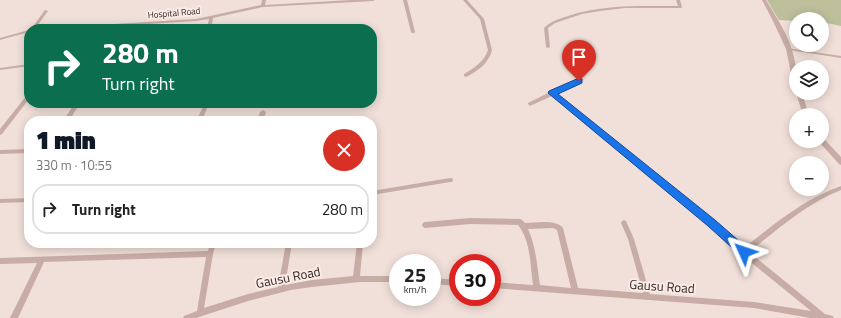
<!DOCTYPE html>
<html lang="en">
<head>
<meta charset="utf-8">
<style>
  body { margin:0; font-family:"Titillium Web",sans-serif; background:#f6f6f6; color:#222; height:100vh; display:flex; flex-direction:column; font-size:15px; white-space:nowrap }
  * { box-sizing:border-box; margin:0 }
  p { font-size:13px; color:#767676 }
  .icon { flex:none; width:22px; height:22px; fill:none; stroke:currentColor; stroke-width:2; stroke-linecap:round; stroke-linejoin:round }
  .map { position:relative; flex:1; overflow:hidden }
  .sheet { position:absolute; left:24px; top:116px; width:353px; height:132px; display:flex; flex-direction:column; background:#fff; border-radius:16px; box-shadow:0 2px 10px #0003 }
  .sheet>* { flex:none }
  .hud { position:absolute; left:24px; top:24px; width:353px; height:84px; border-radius:16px; box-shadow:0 2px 10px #0003; background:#0b6e4f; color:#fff; overflow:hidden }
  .tools { position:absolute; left:789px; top:12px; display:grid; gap:8px }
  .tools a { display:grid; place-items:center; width:40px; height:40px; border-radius:50%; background:#fff; box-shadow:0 2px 10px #0003; font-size:20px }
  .speed { position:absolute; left:389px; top:254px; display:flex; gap:8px; font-size:20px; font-weight:700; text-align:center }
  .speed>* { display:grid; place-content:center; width:52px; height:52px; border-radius:50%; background:#fff; box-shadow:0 2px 10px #0003; line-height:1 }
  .speed small { font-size:10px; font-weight:400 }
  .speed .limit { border:6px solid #d22; background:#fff; color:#111 }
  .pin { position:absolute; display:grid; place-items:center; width:34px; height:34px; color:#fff; margin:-41px -17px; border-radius:50% 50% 50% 0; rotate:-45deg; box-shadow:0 0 4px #0007 }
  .pin .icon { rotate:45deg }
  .me { position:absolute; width:44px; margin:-22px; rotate:312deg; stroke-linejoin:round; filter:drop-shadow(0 0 3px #0008) }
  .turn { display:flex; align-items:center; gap:14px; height:84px; padding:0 12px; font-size:18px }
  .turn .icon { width:52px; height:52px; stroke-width:2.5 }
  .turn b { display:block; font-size:28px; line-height:34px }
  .round { display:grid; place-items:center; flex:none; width:42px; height:42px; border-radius:21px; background:#f6f6f6 }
  .head { display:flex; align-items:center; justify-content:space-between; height:68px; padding:0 12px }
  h1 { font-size:24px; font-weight:800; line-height:30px; color:#111827 }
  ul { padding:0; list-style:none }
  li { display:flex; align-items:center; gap:12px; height:50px; margin:0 8px 6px; padding:0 4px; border:2px solid #e0e0e0; border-radius:16px }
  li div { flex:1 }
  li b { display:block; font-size:15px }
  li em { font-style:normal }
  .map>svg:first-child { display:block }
  .green { fill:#bcbf9a }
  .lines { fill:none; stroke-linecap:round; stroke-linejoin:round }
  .minor { fill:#c8ada6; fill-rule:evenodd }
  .tertiary { fill:#c8ada6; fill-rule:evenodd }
  .route { fill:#1a73e8; stroke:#114b97 }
  .labels { text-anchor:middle; stroke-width:4; stroke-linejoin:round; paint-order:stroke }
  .far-street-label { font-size:9px; fill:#342726; stroke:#f9ebe5 }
  .near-street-label { font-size:13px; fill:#342726; stroke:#f9ebe5 }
</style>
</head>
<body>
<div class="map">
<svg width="841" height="318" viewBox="0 0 841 318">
  <rect width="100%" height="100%" fill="#f1e0d9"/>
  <polygon class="green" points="767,0 841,0 841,26 822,22 822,19 796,19 796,21 779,20"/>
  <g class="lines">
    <g class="minor">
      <polygon points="262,0 266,0 265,5 351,0 375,0 373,1 263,7 213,18 211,29 207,29 209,19 196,21 68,29 45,29 47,28 196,19 261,5"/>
      <polygon points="403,0 407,0 415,32 414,33 412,33 411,32"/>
      <path d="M463 0H467L484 19 492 50C489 63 478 71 466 77L464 76V74C474 68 484 62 488 50L480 19Z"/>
      <path d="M676 0H680L682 7 681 8H625L600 11 582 14 555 23 548 28 550 47 548 48 546 47 544 28C551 21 559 19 568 16 603 4 641 6 678 6Z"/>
      <polygon points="45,10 48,11 35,29 31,29"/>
      <polygon points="29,30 29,32 0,40 0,38"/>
      <polygon points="787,48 841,56 841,58 789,50 787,50"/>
      <polygon points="29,64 29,66 0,70 0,68"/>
      <path d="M579 79 581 81V82L556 94 713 221 744 248C774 224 804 199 841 186V190C806 204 778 229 749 252L825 314 833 316 834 318H810L754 308 492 288V282L533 285C530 265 531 241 518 225L470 224 425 228 423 227 422 225 423 223 425 222 470 218 520 219 522 220 525 223C536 223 556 219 563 228L578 288 643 293 628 239 621 223 622 221 624 220 626 221 634 239 650 294 754 302 811 311 753 264 709 225 552 96 532 105 530 106 528 104V103L550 92ZM553 228 557 230 571 288 540 285C537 266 536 246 528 229Z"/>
      <polygon points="29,94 29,99 2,134 0,135 0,129 27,95"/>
      <polygon points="75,103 80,103 69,121 63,121"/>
      <polygon points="205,103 209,103 202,121 196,121"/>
      <polygon points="263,110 266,112 263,121 257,121 260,112"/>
      <polygon points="29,149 29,153 0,154 0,150"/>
      <polygon points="450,178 452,178 453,180 452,182 450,182 372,195 372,191"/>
      <polygon points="29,198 29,202 0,203 0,199"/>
      <polygon points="210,243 216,243 213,254 204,308 248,294 278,287 286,243 292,243 285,285 312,280 353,276 357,243 363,243 360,276 398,276 398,282 360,282 312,287 291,290 248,301 196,318 183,318 184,316 197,311 206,257 44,262 18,318 10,318 37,263 0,264 0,258 208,251"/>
      <polygon points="432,278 458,280 458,286 432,284"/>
    </g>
    <g class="tertiary">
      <path d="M762 0H766C779 21 794 44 796 69 796 74 796 80 796 85L793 83 786 49 773 21Z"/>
      <polygon points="796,93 802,93 809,115 803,115"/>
      <polygon points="822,138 824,139 841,157 841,165 839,164 820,143 819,141 822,141"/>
    </g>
  </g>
  <polygon class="route" points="579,78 582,79 582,83 558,94 715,220 747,248 749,252 747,255 744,257 740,255 708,226 548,93 549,91"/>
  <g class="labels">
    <g class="far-street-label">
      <text transform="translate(174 13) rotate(-5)" y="3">Hospital Road</text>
    </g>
    <g class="near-street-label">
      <text transform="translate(288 277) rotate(-11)" y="5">Gausu Road</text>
      <text transform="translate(662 286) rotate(4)" y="5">Gausu Road</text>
    </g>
  </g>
</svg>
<div class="tools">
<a><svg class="icon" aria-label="search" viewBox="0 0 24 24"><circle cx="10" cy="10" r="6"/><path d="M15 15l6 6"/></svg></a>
<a><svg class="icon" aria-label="layers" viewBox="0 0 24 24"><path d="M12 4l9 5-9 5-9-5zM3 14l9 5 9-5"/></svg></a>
<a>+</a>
<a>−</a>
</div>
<div class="speed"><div>25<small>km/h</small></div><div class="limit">30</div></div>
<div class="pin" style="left:579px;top:81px;background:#d93025"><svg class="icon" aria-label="arrive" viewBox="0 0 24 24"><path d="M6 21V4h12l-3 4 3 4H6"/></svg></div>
<svg class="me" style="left:744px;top:252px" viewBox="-20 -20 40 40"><path d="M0-17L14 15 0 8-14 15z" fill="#1a73e8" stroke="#fff" stroke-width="4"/></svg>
<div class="hud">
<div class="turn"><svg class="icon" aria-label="right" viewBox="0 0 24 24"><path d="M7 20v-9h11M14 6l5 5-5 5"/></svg><div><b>280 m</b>Turn right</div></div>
</div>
<section class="sheet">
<div class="head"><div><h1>1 min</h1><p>330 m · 10:55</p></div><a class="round" style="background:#d93025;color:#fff"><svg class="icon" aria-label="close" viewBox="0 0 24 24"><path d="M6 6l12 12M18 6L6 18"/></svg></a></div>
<ul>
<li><svg class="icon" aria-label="right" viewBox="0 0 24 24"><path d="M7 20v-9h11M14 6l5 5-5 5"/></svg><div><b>Turn right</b></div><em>280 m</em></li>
</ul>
</section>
</div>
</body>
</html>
